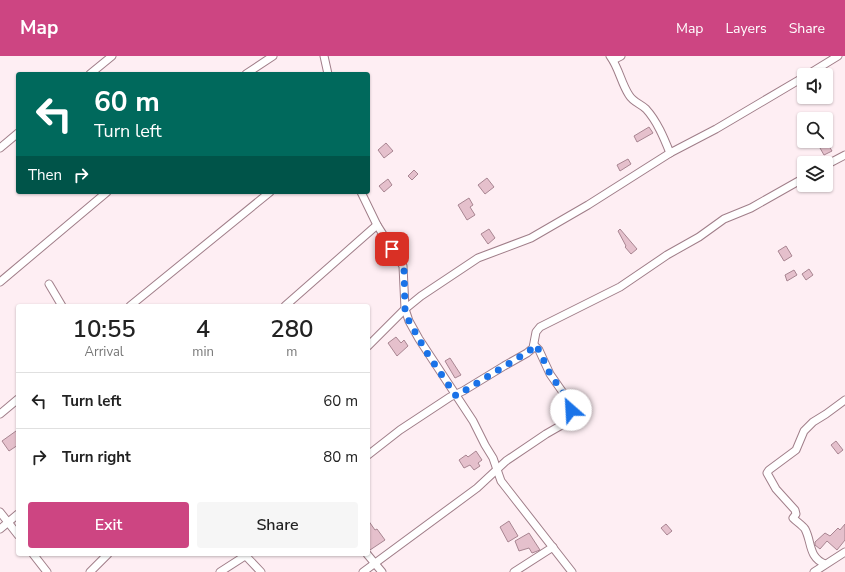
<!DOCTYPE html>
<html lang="en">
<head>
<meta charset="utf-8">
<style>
  body { margin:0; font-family:"Nunito Sans",sans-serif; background:#f6f6f6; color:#222; height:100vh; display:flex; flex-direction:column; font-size:15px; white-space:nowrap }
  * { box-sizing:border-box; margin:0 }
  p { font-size:13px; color:#767676 }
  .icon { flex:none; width:22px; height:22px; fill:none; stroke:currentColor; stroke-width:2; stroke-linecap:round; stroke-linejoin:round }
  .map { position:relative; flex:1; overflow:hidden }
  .panel { position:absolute; left:16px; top:248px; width:354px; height:252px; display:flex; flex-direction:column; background:#fff; border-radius:4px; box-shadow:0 1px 3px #0004 }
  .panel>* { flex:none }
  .top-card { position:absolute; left:16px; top:16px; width:354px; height:122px; border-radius:4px; box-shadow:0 1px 3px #0004; background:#00695c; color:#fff; overflow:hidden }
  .controls { position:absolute; left:797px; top:12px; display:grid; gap:8px }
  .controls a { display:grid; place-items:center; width:36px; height:36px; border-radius:4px; background:#fff; box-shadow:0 1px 3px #0004; font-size:20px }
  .pin { position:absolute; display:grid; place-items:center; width:34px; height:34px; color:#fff; margin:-17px; border-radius:8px; box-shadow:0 2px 6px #0006 }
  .me { position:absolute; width:44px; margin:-22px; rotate:334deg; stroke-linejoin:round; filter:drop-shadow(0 0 3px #0008) }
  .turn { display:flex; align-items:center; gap:14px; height:84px; padding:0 12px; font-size:18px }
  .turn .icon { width:52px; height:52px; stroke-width:2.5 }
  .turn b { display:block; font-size:28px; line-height:34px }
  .then { display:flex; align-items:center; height:38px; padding:0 12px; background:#0003; gap:8px; font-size:15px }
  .eta { display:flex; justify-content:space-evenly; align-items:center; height:68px; text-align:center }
  .eta b { font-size:24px; font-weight:600; line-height:28px }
  .button { display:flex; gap:8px; margin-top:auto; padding:8px 12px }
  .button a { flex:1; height:46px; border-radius:4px; background:#cd4582; color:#fff; font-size:16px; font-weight:600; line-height:46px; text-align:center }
  .button a+a { background:#f6f6f6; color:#222 }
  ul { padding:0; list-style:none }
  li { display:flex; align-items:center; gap:12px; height:56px; padding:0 12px; border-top:1px solid #e0e0e0 }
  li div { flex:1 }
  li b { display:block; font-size:15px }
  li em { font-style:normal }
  header { display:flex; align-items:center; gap:24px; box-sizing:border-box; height:56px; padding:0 20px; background:#cd4582; color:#fff }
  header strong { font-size:19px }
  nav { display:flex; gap:22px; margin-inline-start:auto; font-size:14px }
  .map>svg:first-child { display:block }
  .building { fill:#e5c0cc; stroke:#a88591 }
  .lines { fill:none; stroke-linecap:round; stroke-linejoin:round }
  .minor-casing { stroke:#a07e89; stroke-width:9 }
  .minor { stroke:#fff; stroke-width:7 }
  .route { stroke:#1a73e8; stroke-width:7; stroke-dasharray:0 12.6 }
</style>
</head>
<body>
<header>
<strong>Map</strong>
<nav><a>Map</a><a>Layers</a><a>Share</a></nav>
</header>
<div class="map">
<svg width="845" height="516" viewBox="0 0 845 516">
  <rect width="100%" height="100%" fill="#feeef3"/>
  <g class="building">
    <polygon points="649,71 653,77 637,86 634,80"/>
    <polygon points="386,87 393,95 384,102 378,94"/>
    <polygon points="827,87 832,95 824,99 820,92"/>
    <polygon points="628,103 631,108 620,115 617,109"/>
    <polygon points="414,114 418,118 412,124 408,120"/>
    <polygon points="487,122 494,131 485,138 478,129"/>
    <polygon points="388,123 392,129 384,136 379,130"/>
    <polygon points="469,142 473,149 470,151 475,159 467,164 458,149"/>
    <polygon points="489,173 495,182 488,188 481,178"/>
    <polygon points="620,173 637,193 631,198 625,191 626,190 618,175"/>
    <polygon points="786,190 792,200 784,205 778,195"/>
    <polygon points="809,213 813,219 806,224 802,218"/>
    <polygon points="794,214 797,219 787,225 785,219"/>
    <polygon points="396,281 401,287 404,284 408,290 397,300 388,287"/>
    <polygon points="450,302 461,319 455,322 445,305"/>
    <polygon points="16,375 18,378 18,389 9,395 2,385"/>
    <polygon points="836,385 843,394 838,398 831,389"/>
    <polygon points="476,395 482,404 478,407 480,410 474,414 470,409 464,412 459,404 466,399 468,401"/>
    <polygon points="368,464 375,474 377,473 385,484 370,494 368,491"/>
    <polygon points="509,465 518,480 508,486 500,471"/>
    <polygon points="666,468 672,475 667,479 661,472"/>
    <polygon points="845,468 845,484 837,494 827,485 820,493 815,489 815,486 825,477 830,480 838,472 840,474"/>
    <polygon points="529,477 540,494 532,497 529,492 519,495 515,485"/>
  </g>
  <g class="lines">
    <g class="minor-casing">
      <g id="minor">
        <polyline points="324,0 328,18"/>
        <path d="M610 0C619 12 621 27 629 39 633 46 641 48 646 53 657 65 664 82 670 97"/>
        <polyline points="613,4 621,0"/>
        <polyline points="90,18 112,0"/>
        <polyline points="246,18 273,0"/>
        <polyline points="807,19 838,0"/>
        <polyline points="0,92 18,77"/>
        <polyline points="826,109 845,99"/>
        <polyline points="361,136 377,169 403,210 405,253 409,265 419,283 473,365 485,389 493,402 501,425 572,516"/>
        <polyline points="0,226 107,136"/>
        <polyline points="49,228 62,250"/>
        <polyline points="130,250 270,136"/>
        <polyline points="285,250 377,169"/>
        <polyline points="368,290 405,253 421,240 478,202 531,182 588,149 670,97 716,73 804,21"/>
        <polyline points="0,358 18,343"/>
        <polyline points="368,399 400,374 450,341 463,335 504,310 527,297 533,292 536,276 540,271 620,231 667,199 699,181 724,163 751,152 804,122"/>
        <polyline points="0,456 18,479"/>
        <polyline points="0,473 18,458"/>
        <polyline points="33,498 47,516"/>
        <polyline points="244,498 261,516"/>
        <polyline points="367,498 382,516"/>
        <path d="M825 508C808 501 812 486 805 473 802 469 797 466 793 462L796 458 795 454 776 433 767 417 769 414 796 394 804 375 813 366 826 358 845 344"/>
        <polyline points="90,516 108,498"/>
        <polyline points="220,516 248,498"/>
        <polyline points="363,516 477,432 506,405 546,378 567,366 571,359 571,348 550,318 539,294 534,289"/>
        <polyline points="514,516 553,491"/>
        <polyline points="814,516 845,496"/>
      </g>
    </g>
    <use href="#minor" class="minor"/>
  </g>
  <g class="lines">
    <polyline class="route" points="392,193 404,213 405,253 409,265 427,297 456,340 526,297 533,292 534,289 539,294 550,318 571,348 571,354"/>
  </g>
</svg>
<div class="controls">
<a><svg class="icon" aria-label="sound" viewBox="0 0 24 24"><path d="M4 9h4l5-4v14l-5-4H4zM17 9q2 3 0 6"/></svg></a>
<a><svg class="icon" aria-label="search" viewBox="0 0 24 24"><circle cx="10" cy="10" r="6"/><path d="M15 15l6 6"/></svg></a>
<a><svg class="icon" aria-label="layers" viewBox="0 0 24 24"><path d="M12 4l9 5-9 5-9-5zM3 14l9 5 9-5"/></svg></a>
</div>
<div class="pin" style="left:392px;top:193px;background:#d93025"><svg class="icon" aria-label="arrive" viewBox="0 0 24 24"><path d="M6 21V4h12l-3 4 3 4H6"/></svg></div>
<svg class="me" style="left:571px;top:354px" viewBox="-20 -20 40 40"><circle r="19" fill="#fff"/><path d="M0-13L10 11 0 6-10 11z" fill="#1a73e8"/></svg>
<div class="top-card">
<div class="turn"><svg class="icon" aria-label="left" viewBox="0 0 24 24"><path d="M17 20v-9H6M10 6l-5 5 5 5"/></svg><div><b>60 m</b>Turn left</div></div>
<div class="then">Then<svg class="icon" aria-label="right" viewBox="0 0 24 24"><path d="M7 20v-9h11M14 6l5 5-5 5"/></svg></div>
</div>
<section class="panel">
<div class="eta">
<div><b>10:55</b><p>Arrival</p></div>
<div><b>4</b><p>min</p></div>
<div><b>280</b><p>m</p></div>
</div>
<ul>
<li><svg class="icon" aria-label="left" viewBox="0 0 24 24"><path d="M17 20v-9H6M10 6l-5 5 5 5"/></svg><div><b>Turn left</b></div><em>60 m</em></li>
<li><svg class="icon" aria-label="right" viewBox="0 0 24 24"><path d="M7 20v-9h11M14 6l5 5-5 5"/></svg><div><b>Turn right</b></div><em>80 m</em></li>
</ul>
<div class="button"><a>Exit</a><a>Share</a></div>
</section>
</div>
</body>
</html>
